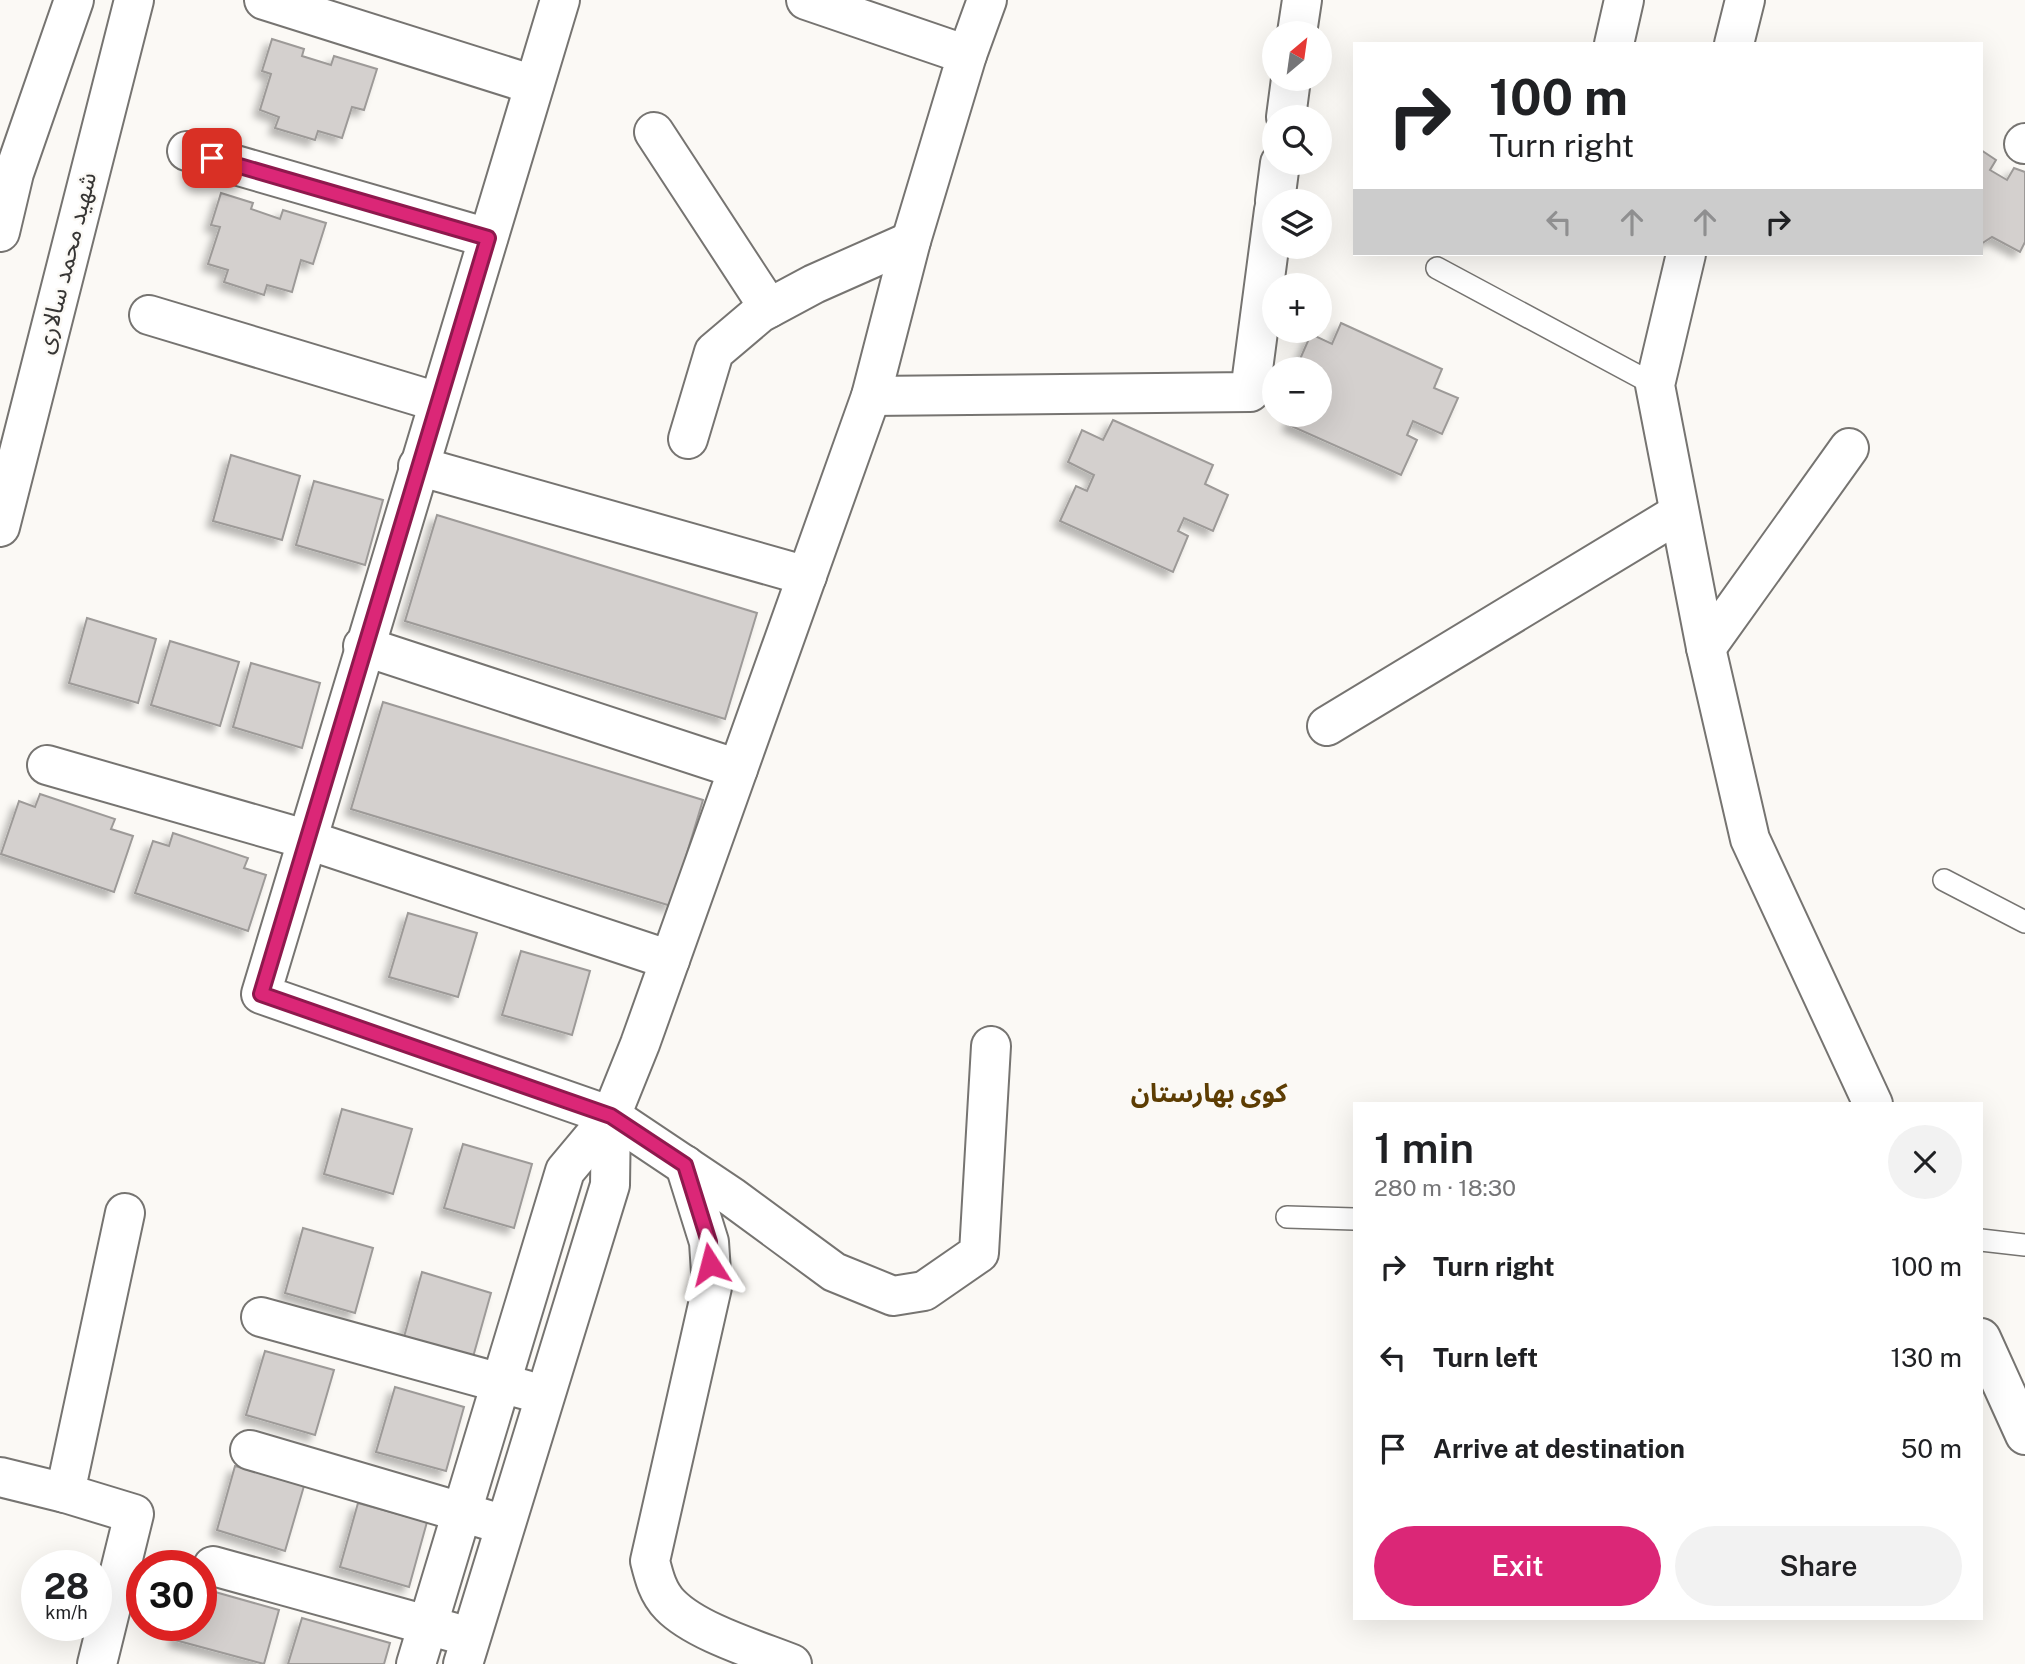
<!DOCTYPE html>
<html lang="en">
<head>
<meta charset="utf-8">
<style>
  body { margin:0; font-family:"Public Sans","Noto Sans Arabic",sans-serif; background:#f2f2f2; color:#202124; height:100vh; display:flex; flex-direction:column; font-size:26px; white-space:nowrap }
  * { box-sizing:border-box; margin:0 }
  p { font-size:23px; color:#757577 }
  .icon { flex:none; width:38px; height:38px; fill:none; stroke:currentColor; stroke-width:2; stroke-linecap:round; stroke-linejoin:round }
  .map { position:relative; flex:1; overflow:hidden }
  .panel { position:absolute; left:1353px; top:1102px; width:630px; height:518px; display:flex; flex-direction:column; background:#fff; border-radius:0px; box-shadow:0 7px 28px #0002 }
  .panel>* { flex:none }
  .guide { position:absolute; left:1353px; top:42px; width:630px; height:214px; border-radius:0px; box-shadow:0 7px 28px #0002; background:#fff; color:#202124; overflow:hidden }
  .needle { width:46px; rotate:29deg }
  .buttons { position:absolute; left:1262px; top:21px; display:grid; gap:14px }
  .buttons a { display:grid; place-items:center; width:70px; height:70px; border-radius:50%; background:#fff; box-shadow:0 7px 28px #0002; font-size:35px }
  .speed { position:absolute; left:21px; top:1550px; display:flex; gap:14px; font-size:35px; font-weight:700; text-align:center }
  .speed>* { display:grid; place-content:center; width:91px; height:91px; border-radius:50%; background:#fff; box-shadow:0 7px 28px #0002; line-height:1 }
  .speed small { font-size:18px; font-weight:400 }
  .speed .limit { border:10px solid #d22; background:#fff; color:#111 }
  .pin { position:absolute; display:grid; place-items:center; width:60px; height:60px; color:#fff; margin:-30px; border-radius:14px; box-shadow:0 4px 10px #0006 }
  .me { position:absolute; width:77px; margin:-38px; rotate:351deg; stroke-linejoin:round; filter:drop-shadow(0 0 5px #0008) }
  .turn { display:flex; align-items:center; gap:24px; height:147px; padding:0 21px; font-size:32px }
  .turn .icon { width:91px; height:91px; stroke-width:2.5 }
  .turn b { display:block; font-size:49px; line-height:60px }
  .lanes { display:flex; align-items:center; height:66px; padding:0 21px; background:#0003; justify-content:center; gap:35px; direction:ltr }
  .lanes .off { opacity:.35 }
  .round { display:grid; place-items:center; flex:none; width:74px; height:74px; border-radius:37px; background:#f2f2f2 }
  .head { display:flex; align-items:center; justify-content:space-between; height:119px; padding:0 21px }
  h1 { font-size:42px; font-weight:600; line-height:52px }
  .button { display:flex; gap:14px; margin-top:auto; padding:14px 21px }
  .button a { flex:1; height:80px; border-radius:42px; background:#db2777; color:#fff; font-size:28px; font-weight:600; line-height:80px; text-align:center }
  .button a+a { background:#f2f2f2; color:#202124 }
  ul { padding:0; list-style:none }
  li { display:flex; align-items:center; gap:21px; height:91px; padding:0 21px }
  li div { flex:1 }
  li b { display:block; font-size:26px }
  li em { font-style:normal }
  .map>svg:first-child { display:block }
  .building { fill:#d4d0ce; stroke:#9d9a98; stroke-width:2; filter:url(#shadow) }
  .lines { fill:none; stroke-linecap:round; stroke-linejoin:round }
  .service-casing { stroke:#767471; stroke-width:24 }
  .minor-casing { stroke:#767471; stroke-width:42 }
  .secondary-casing { stroke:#767471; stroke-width:42 }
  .service { stroke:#fff; stroke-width:21 }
  .minor { stroke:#fff; stroke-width:38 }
  .secondary { stroke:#fff; stroke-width:38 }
  .route-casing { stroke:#8e194d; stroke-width:18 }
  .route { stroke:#db2777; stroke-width:12 }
  .labels { text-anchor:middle; stroke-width:5; stroke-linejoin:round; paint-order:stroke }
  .street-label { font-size:24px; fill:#363534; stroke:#fbf9f5 }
  .neighbourhood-label { font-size:26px; font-weight:bold; fill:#5d3d03; stroke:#fbf9f5 }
</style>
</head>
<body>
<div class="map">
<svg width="2025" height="1664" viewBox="0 0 2025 1664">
  <defs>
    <filter id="shadow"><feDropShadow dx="-6" dy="6" stdDeviation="3.5" flood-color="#0004"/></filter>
  </defs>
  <rect width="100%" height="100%" fill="#fbf9f5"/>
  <g class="building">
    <polygon points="272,39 304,49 302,56 331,65 334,56 377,69 364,110 352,107 342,138 318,131 315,140 275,128 279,117 260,110 271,74 262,71"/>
    <polygon points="1981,150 1996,160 1990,170 2007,180 2014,168 2025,172 2025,242 2020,252 1992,237 1981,244"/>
    <polygon points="221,193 253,203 251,209 280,219 283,210 326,223 313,264 301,260 292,292 267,285 264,295 224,282 228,270 208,264 220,227 211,225"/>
    <polygon points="1341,323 1442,369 1434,388 1458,398 1442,434 1413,421 1407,435 1417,440 1401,475 1289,425 1293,415 1320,415 1320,387 1324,378 1320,376 1320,369 1297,366 1311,334 1332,344"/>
    <polygon points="1113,420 1213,465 1205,484 1228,495 1213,531 1184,518 1178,531 1188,536 1173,572 1060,521 1076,486 1087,491 1094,475 1068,462 1082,430 1103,440"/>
    <polygon points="231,455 300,476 282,540 213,521"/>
    <polygon points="314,481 383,500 365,565 296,545"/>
    <polygon points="437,515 757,613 725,719 405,621"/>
    <polygon points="87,618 156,639 138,703 69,683"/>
    <polygon points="170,641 239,662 220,726 151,705"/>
    <polygon points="251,663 320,683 302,748 233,727"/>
    <polygon points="383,702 703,800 671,906 351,809"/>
    <polygon points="40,794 115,819 111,829 133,836 114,892 1,854 19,801 35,807"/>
    <polygon points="173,833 248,858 244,868 266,875 248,931 135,893 153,841 169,846"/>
    <polygon points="408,913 477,933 458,997 389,977"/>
    <polygon points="521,951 590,971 572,1035 502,1015"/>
    <polygon points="342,1109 412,1129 393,1194 324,1174"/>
    <polygon points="463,1144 532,1164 514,1228 444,1208"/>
    <polygon points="303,1228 373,1248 355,1313 285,1293"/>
    <polygon points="422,1272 491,1293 473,1357 404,1337"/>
    <polygon points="265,1351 334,1370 315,1435 246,1415"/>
    <polygon points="395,1387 464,1407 446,1471 376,1452"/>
    <polygon points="235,1466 304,1486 285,1551 217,1530"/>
    <polygon points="358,1503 427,1522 409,1587 340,1567"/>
    <polygon points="201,1588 279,1610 264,1664 175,1640 179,1626 201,1626"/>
    <polygon points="302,1618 390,1643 384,1664 288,1664"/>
  </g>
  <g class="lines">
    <g class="service-casing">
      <g id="service">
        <polyline points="1437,268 1655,385"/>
        <polyline points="1944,880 2025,922"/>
        <polyline points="1287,1217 1354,1219"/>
        <polyline points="1981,1240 2025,1245"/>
      </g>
    </g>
    <g class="minor-casing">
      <g id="minor">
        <polyline points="264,0 534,85"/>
        <polyline points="560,0 261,994 611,1116 732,1197 834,1272 893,1296 924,1291 979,1253 991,1046"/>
        <polyline points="1297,33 1302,0"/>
        <polyline points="1614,44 1624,0"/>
        <polyline points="1734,44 1745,0"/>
        <polyline points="967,55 987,0"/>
        <polyline points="1286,117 1291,79"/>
        <polyline points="654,132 769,308"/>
        <polyline points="2024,144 2025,143"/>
        <polyline points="187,151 488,238"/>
        <polyline points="1275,201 1280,163"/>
        <polyline points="1686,254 1655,385 1706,648 1750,839 1873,1104"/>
        <polyline points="149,315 438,402"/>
        <polyline points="871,396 1250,392 1274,210"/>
        <polyline points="688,439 714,352 760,313 814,284 911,241"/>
        <polyline points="418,466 807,576"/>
        <polyline points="363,646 738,769"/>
        <polyline points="1706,648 1849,448"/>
        <polyline points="1327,726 1679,513"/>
        <polyline points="47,765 305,839 670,960"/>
        <path d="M685 1165 709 1242 712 1287 650 1561C654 1577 658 1593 670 1605 696 1632 757 1650 792 1664"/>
        <polyline points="261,1317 526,1390"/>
        <polyline points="1981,1338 2025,1435"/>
        <polyline points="250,1450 488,1520"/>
        <polyline points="0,1477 65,1493"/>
        <polyline points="213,1566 452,1632"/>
        <polyline points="97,1664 134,1514 65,1493 125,1213"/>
        <polyline points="416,1664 565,1171 611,1116 640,1044 871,396 911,241 967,55 806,0"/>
        <polyline points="463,1664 610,1185 611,1116"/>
      </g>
    </g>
    <g class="secondary-casing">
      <g id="secondary">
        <polyline points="0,232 14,173 74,0"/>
        <polyline points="0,527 134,0"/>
      </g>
    </g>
    <use href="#service" class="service"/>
    <use href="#minor" class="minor"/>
    <use href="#secondary" class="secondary"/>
  </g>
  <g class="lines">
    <g class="route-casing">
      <polyline id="route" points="212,158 488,238 261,994 611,1116 685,1165 709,1242 710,1264"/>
    </g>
    <use href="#route" class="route"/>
  </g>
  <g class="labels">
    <g class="street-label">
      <text transform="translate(66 263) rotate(-76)" y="8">شهید محمد سالاری</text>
    </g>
    <g class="neighbourhood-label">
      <text x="1209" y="1102">کوی بهارستان</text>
    </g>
  </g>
</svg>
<div class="buttons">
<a><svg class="needle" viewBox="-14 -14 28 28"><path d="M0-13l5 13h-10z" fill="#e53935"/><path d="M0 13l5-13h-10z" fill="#757577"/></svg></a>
<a><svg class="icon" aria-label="search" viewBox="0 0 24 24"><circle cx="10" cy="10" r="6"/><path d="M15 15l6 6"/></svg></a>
<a><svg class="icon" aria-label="layers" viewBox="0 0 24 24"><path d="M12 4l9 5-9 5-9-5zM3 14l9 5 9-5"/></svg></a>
<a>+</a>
<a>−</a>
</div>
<div class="speed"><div>28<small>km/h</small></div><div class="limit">30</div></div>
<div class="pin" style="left:212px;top:158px;background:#d93025"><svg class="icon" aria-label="arrive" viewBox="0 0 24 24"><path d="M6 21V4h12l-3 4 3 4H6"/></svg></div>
<svg class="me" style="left:710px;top:1264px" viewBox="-20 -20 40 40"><path d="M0-17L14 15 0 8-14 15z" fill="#db2777" stroke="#fff" stroke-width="4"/></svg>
<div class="guide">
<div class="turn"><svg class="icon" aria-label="right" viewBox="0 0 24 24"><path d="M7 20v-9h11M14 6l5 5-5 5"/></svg><div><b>100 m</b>Turn right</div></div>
<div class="lanes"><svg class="icon off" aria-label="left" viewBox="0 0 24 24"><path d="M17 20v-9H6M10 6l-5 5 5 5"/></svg><svg class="icon off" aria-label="ahead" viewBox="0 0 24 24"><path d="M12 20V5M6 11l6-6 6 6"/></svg><svg class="icon off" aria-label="ahead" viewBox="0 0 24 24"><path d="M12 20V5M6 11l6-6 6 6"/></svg><svg class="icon" aria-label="right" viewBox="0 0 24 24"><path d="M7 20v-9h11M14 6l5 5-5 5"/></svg></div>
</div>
<section class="panel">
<div class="head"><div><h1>1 min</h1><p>280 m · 18:30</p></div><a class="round"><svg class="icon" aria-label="close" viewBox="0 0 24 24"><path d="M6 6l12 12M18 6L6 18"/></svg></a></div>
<ul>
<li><svg class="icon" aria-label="right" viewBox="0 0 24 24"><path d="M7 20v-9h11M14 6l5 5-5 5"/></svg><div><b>Turn right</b></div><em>100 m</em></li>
<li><svg class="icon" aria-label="left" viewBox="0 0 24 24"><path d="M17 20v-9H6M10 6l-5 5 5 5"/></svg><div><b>Turn left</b></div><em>130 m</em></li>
<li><svg class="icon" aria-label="arrive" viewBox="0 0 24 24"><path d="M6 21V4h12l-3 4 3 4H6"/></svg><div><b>Arrive at destination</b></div><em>50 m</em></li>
</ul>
<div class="button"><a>Exit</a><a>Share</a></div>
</section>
</div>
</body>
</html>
